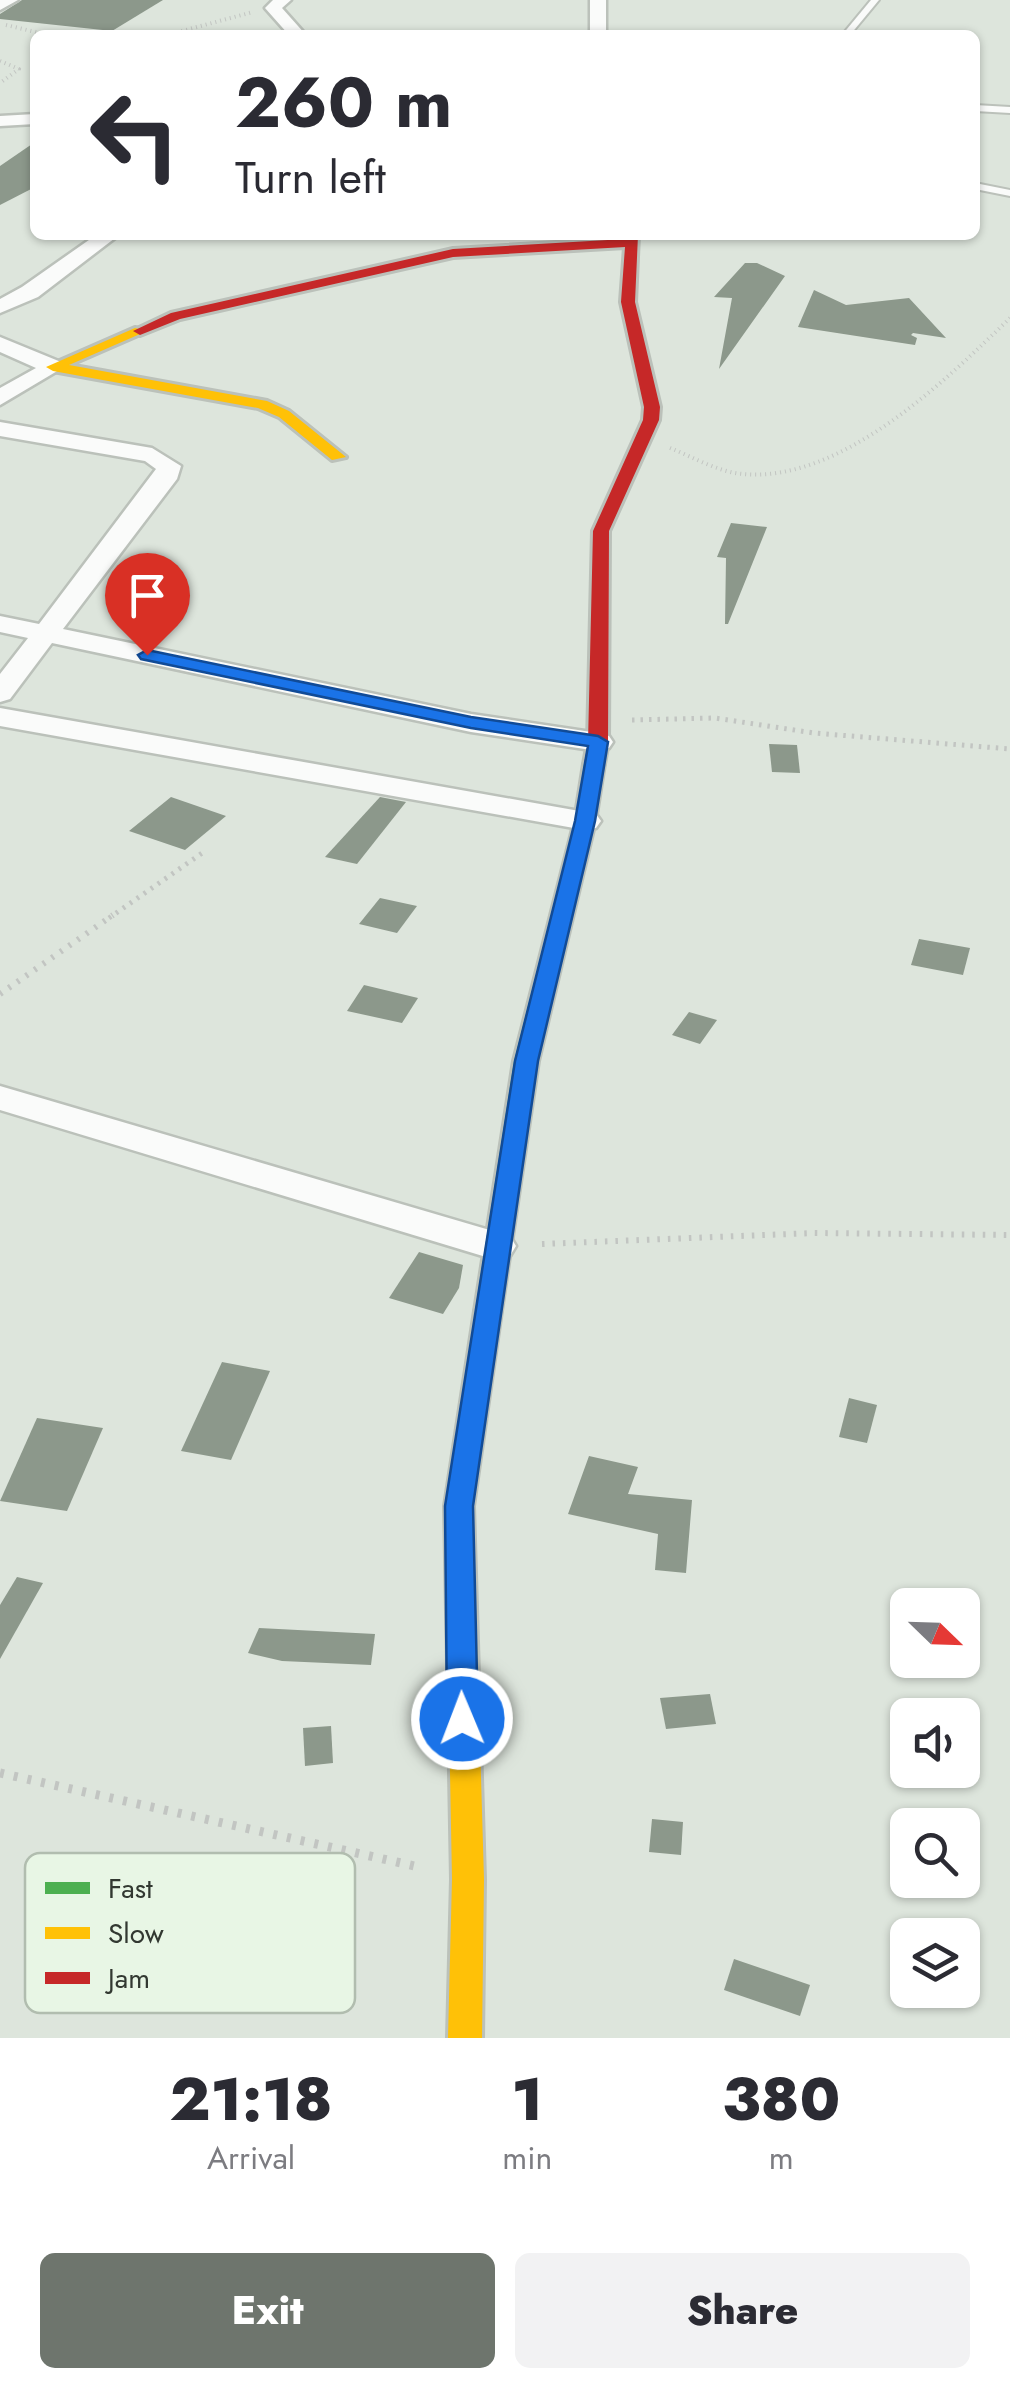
<!DOCTYPE html>
<html lang="en">
<head>
<meta charset="utf-8">
<style>
  body { margin:0; font-family:Jost,sans-serif; background:#f2f2f3; color:#2b2b33; height:100vh; display:flex; flex-direction:column; font-size:38px; white-space:nowrap }
  * { box-sizing:border-box; margin:0 }
  p { font-size:32px; color:#7c7c81 }
  .icon { flex:none; width:55px; height:55px; fill:none; stroke:currentColor; stroke-width:2; stroke-linecap:round; stroke-linejoin:round }
  .map { position:relative; height:2038px; overflow:hidden }
  .drawer { display:flex; flex-direction:column; background:#fff; flex:1 }
  .drawer>* { flex:none }
  .top-card { position:absolute; left:30px; top:30px; width:950px; height:210px; border-radius:15px; box-shadow:0 2px 8px #0004; background:#fff; color:#2b2b33; overflow:hidden }
  .needle { width:65px; rotate:113deg }
  .fabs { position:absolute; left:890px; top:1588px; display:grid; gap:20px }
  .fabs a { display:grid; place-items:center; width:90px; height:90px; border-radius:15px; background:#fff; box-shadow:0 2px 8px #0004; font-size:50px }
  .pin { position:absolute; display:grid; place-items:center; width:85px; height:85px; color:#fff; margin:-102px -42px; border-radius:50% 50% 50% 0; rotate:-45deg; box-shadow:0 0 10px #0007 }
  .pin .icon { rotate:45deg }
  .me { position:absolute; width:110px; margin:-55px; rotate:359deg; stroke-linejoin:round; filter:drop-shadow(0 0 8px #0008) }
  .turn { display:flex; align-items:center; gap:35px; height:210px; padding:0 40px; font-size:45px }
  .turn .icon { width:130px; height:130px; stroke-width:2.5 }
  .turn b { display:block; font-size:70px; line-height:85px }
  .eta { display:flex; justify-content:space-evenly; align-items:center; height:170px; text-align:center }
  .eta b { font-size:60px; font-weight:800; line-height:70px }
  .cta { display:flex; gap:20px; margin-top:auto; padding:20px 40px }
  .cta a { flex:1; height:115px; border-radius:15px; background:#6e756d; color:#fff; font-size:40px; font-weight:800; line-height:115px; text-align:center }
  .cta a+a { background:#f2f2f3; color:#2b2b33 }
  .map>svg:first-child { display:block }
  .building { fill:#8c988b }
  .lines { fill:none; stroke-linecap:round; stroke-linejoin:round }
  .lane-casing { stroke:#bbc1ba; stroke-width:4 }
  .street-casing { stroke:#bbc1ba; stroke-width:5 }
  .fast-casing { stroke:#bbc1ba; stroke-width:6 }
  .slow-casing { stroke:#bbc1ba; stroke-width:6 }
  .jam-casing { stroke:#bbc1ba; stroke-width:6 }
  .path-far3 { stroke:#c2c5c2; stroke-width:4; stroke-dasharray:1 4; stroke-linecap:butt }
  .path-far2 { stroke:#c2c5c2; stroke-width:5; stroke-dasharray:2.5 6; stroke-linecap:butt }
  .path-far1 { stroke:#c2c5c2; stroke-width:6; stroke-dasharray:2.5 8; stroke-linecap:butt }
  .path { stroke:#c2c5c2; stroke-width:9; stroke-dasharray:4 10; stroke-linecap:butt }
  .lane { fill:#fafbfa; fill-rule:evenodd }
  .street { fill:#fafbfa; fill-rule:evenodd }
  .fast { fill:#4caf50; fill-rule:evenodd }
  .slow { fill:#ffc107; fill-rule:evenodd }
  .jam { fill:#c62828; fill-rule:evenodd }
  .route { fill:#1a73e8; stroke:#114b97; stroke-width:2.5 }
  .key { fill:#e8f6e5; stroke:#b1bdaf; stroke-width:2.5 }
  .key-label { font-size:28px; fill:#323831 }
</style>
</head>
<body>
<div class="map">
<svg width="1010" height="2038" viewBox="0 0 1010 2038">
  <rect width="100%" height="100%" fill="#dde5dc"/>
  <g class="building">
    <polygon points="22,0 163,0 112,31 0,19 0,14"/>
    <polygon points="35,142 35,187 0,205 0,166"/>
    <polygon points="745,263 757,263 785,276 719,369 732,298 714,297"/>
    <polygon points="814,290 846,305 909,298 946,338 913,333 911,335 917,338 915,345 798,327"/>
    <polygon points="731,523 767,527 728,624 725,624 726,558 717,557"/>
    <polygon points="769,744 797,745 800,773 772,772"/>
    <polygon points="171,797 226,816 185,850 129,831"/>
    <polygon points="380,797 406,802 357,864 325,857"/>
    <polygon points="380,898 417,906 397,933 359,924"/>
    <polygon points="919,939 970,948 963,975 911,965"/>
    <polygon points="364,985 418,998 402,1023 347,1011"/>
    <polygon points="689,1012 717,1020 700,1044 672,1035"/>
    <polygon points="419,1252 463,1265 459,1288 443,1314 389,1298"/>
    <polygon points="222,1362 270,1371 231,1460 181,1451"/>
    <polygon points="849,1398 877,1405 867,1443 839,1437"/>
    <polygon points="37,1418 103,1428 67,1511 0,1501"/>
    <polygon points="589,1456 638,1467 628,1494 692,1500 686,1573 655,1570 658,1534 568,1514"/>
    <polygon points="17,1577 43,1583 0,1659 0,1605"/>
    <polygon points="259,1628 375,1634 371,1665 282,1661 248,1653"/>
    <polygon points="710,1694 716,1724 666,1729 660,1698"/>
    <polygon points="331,1726 333,1763 305,1766 303,1728"/>
    <polygon points="652,1819 683,1822 681,1855 649,1852"/>
    <polygon points="734,1959 810,1985 800,2016 724,1990"/>
  </g>
  <g class="lines">
    <g class="lane-casing">
      <g id="lane">
        <polygon points="871,0 879,0 850,35 842,35"/>
        <polygon points="975,105 1010,107 1010,113 975,111"/>
        <polygon points="975,183 1010,190 1010,196 975,189"/>
      </g>
    </g>
    <g class="street-casing">
      <g id="street">
        <polygon points="0,0 18,0 0,10"/>
        <polygon points="273,0 291,0 282,8 306,35 289,35 265,8"/>
        <rect x="590" y="0" width="16" height="35"/>
        <polygon points="35,114 35,124 0,126 0,116"/>
        <polygon points="96,235 119,235 38,297 0,313 0,299 22,287"/>
        <polygon points="0,337 61,362 64,367 0,405 0,388 36,368 0,352"/>
        <polygon points="0,422 152,448 181,466 177,479 63,629 471,714 598,733 609,736 613,742 609,748 598,751 471,732 52,643 10,699 0,702 0,674 28,638 0,632 0,616 39,624 156,469 145,461 0,436"/>
        <polygon points="0,708 585,812 596,814 601,821 596,828 585,830 0,726"/>
        <polygon points="0,1086 510,1236 516,1246 510,1256 496,1260 0,1110"/>
      </g>
    </g>
    <g class="fast-casing">
      <polygon id="fast" points="594,758 604,764 595,821 538,1061 501,1311 497,1318 479,1318 475,1311 514,1061 575,821 584,764"/>
    </g>
    <g class="slow-casing">
      <g id="slow">
        <polygon points="135,328 147,331 69,365 267,401 289,411 346,457 332,460 279,417 258,408 53,371 46,367"/>
        <polygon points="488,1302 497,1304 501,1311 473,1506 484,1879 482,2038 448,2038 452,1879 445,1506 475,1311 479,1304"/>
      </g>
    </g>
    <g class="jam-casing">
      <polygon id="jam" points="626,235 638,235 635,302 660,407 659,420 609,531 608,742 604,764 594,770 584,764 588,742 593,531 643,420 644,407 621,302 625,247 453,257 180,319 140,335 133,331 171,313 453,249 625,239"/>
    </g>
    <g class="path-far3">
      <polyline points="6,25 48,35"/>
      <polyline points="167,35 253,12"/>
      <polyline points="0,61 19,69 0,83"/>
      <path d="M670 448C693 457 718 472 743 474 841 483 945 381 1010 318"/>
    </g>
    <g class="path-far2">
      <polyline points="632,720 715,718 814,733 1010,749"/>
      <polyline points="109,918 205,851"/>
    </g>
    <g class="path-far1">
      <polyline points="0,994 113,915"/>
      <polyline points="542,1244 814,1233 1010,1235"/>
    </g>
    <polyline class="path" points="0,1773 419,1867"/>
    <use href="#lane" class="lane"/>
    <use href="#street" class="street"/>
    <use href="#fast" class="fast"/>
    <use href="#slow" class="slow"/>
    <use href="#jam" class="jam"/>
  </g>
  <polygon class="route" points="147,650 471,717 598,736 608,742 595,821 538,1061 473,1506 478,1719 474,1728 462,1732 451,1728 447,1719 445,1506 515,1061 575,821 588,746 471,728 141,659 138,655"/>
  <rect x="25" y="1853" width="330" height="160" rx="15" class="key"/>
  <rect x="45" y="1882" width="45" height="12" fill="#4caf50"/>
  <rect x="45" y="1927" width="45" height="12" fill="#ffc107"/>
  <rect x="45" y="1972" width="45" height="12" fill="#c62828"/>
  <g class="key-label">
    <text x="108" y="1898">Fast</text>
    <text x="108" y="1943">Slow</text>
    <text x="108" y="1988">Jam</text>
  </g>
</svg>
<div class="fabs">
<a><svg class="needle" viewBox="-14 -14 28 28"><path d="M0-13l5 13h-10z" fill="#e53935"/><path d="M0 13l5-13h-10z" fill="#7c7c81"/></svg></a>
<a><svg class="icon" aria-label="sound" viewBox="0 0 24 24"><path d="M4 9h4l5-4v14l-5-4H4zM17 9q2 3 0 6"/></svg></a>
<a><svg class="icon" aria-label="search" viewBox="0 0 24 24"><circle cx="10" cy="10" r="6"/><path d="M15 15l6 6"/></svg></a>
<a><svg class="icon" aria-label="layers" viewBox="0 0 24 24"><path d="M12 4l9 5-9 5-9-5zM3 14l9 5 9-5"/></svg></a>
</div>
<div class="pin" style="left:147px;top:655px;background:#d93025"><svg class="icon" aria-label="arrive" viewBox="0 0 24 24"><path d="M6 21V4h12l-3 4 3 4H6"/></svg></div>
<svg class="me" style="left:462px;top:1719px" viewBox="-20 -20 40 40"><circle r="17" fill="#1a73e8" stroke="#fff" stroke-width="3"/><path d="M0-11L8 9 0 5-8 9z" fill="#fff"/></svg>
<div class="top-card">
<div class="turn"><svg class="icon" aria-label="left" viewBox="0 0 24 24"><path d="M17 20v-9H6M10 6l-5 5 5 5"/></svg><div><b>260 m</b>Turn left</div></div>
</div>
</div>
<section class="drawer">
<div class="eta">
<div><b>21:18</b><p>Arrival</p></div>
<div><b>1</b><p>min</p></div>
<div><b>380</b><p>m</p></div>
</div>
<div class="cta"><a>Exit</a><a>Share</a></div>
</section>
</body>
</html>
